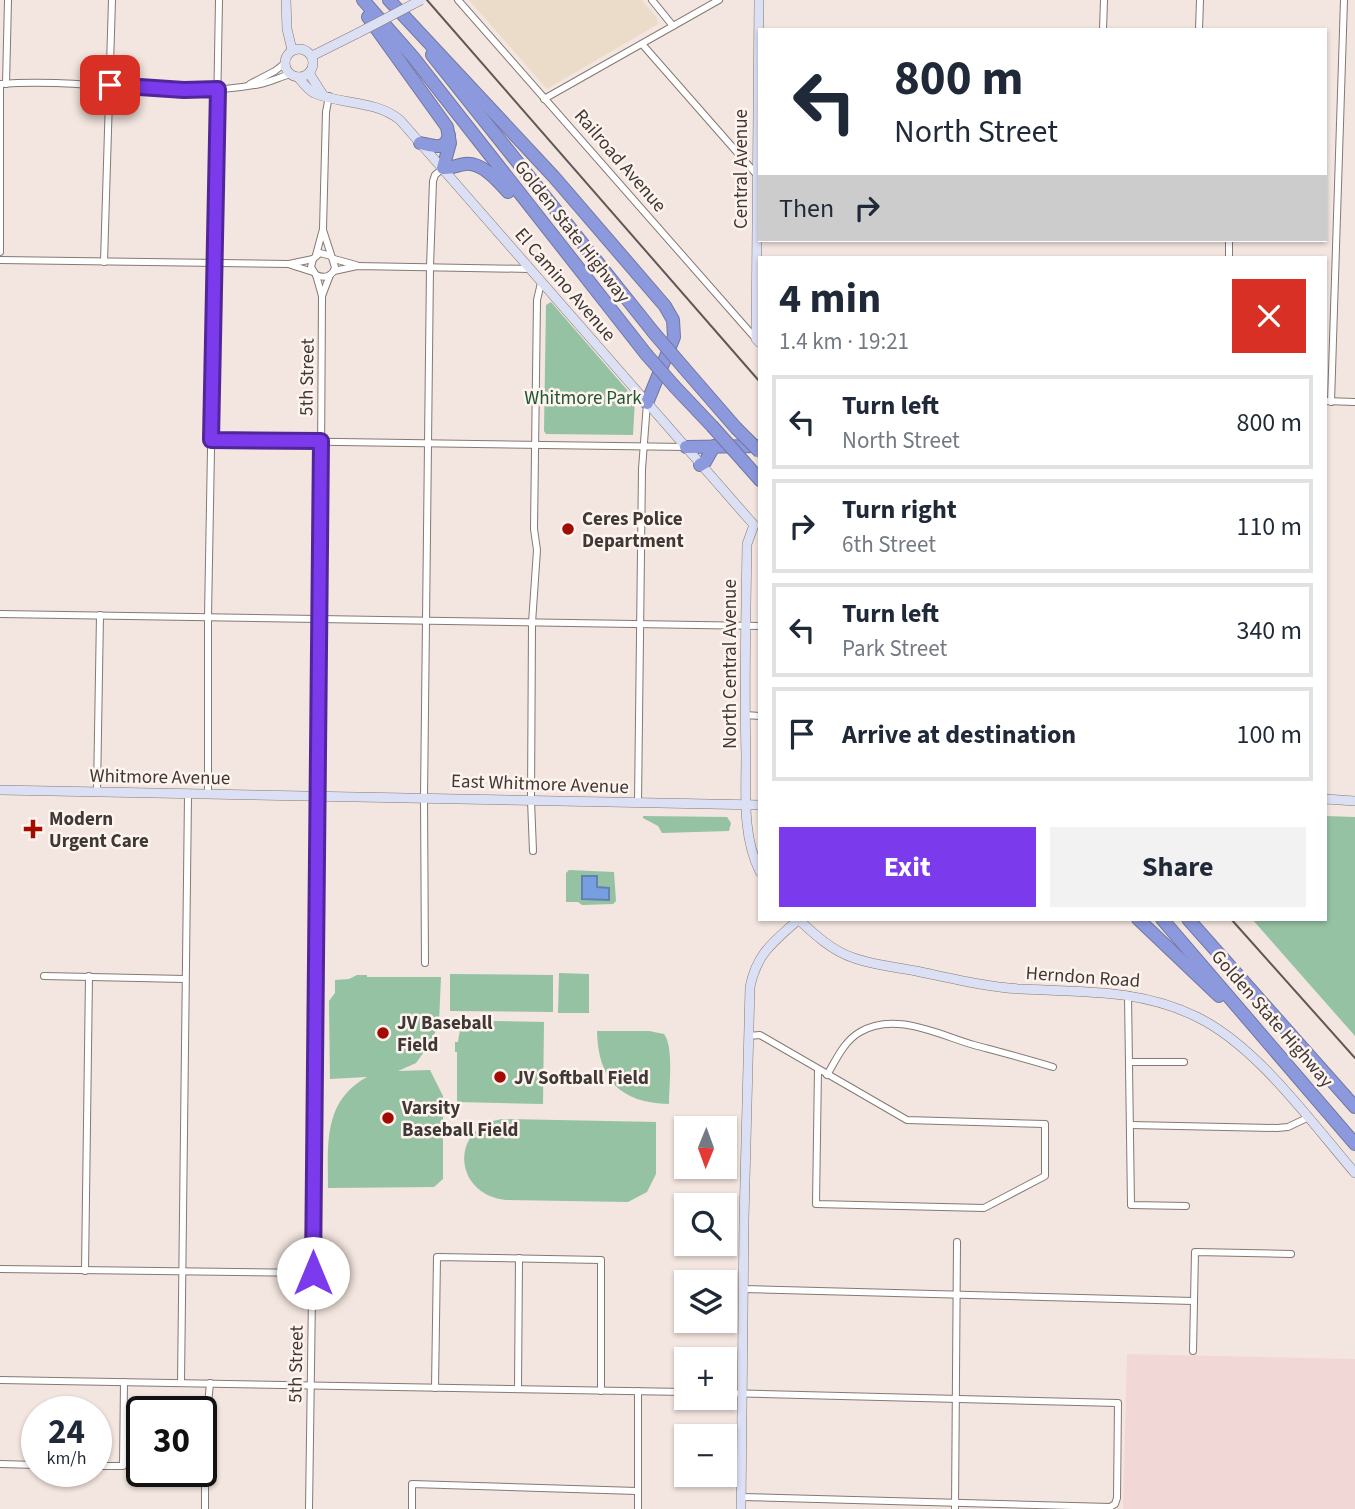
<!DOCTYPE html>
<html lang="en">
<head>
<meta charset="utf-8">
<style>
  body { margin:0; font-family:"Source Sans 3",sans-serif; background:#f2f2f3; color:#1f2937; height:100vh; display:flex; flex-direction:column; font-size:26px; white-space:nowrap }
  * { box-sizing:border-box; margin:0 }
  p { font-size:23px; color:#747a83 }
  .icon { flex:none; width:38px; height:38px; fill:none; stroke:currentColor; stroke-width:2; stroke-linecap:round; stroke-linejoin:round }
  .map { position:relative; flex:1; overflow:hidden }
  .sheet { position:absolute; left:758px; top:256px; width:569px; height:665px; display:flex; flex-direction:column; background:#fff; border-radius:0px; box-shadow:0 2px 5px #0004 }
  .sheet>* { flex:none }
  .top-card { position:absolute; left:758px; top:28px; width:569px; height:214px; border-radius:0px; box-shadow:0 2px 5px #0004; background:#fff; color:#1f2937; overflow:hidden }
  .needle { width:46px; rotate:181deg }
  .buttons { position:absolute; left:674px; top:1116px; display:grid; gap:14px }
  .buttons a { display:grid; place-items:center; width:63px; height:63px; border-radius:0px; background:#fff; box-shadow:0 2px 5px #0004; font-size:35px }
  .speed { position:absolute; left:21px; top:1396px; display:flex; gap:14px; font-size:35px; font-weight:700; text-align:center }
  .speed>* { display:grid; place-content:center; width:91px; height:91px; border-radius:50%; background:#fff; box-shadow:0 2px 5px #0004; line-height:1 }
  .speed small { font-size:18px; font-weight:400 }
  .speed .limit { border:4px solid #111; border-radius:10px; background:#fff; color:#111 }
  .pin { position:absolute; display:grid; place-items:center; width:60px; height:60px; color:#fff; margin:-30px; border-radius:14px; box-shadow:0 4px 10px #0006 }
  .me { position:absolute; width:77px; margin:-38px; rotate:0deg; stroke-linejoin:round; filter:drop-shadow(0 0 5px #0008) }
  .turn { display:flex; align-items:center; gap:24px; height:147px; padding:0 21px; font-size:32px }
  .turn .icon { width:91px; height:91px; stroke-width:2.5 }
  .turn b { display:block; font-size:49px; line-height:60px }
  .then { display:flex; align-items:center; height:66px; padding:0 21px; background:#0003; gap:14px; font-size:26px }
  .round { display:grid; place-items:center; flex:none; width:74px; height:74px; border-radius:0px; background:#f2f2f3 }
  .headline { display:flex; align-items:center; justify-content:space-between; height:119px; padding:0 21px }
  h1 { font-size:42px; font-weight:700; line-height:52px }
  .button { display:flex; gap:14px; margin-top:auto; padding:14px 21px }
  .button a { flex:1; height:80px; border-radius:0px; background:#7c3aed; color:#fff; font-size:28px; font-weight:700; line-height:80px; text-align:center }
  .button a+a { background:#f2f2f3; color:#1f2937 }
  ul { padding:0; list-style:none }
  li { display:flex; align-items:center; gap:21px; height:94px; margin:0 14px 10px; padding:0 7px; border:4px solid #e0e1e3; border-radius:0px }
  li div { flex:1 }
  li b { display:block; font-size:26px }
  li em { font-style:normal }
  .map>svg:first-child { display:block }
  .industrial { fill:#ebdcca }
  .medical { fill:#f2d7d7 }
  .green { fill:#95c2a3 }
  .water { fill:#759fe1; stroke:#6480ae; stroke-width:2 }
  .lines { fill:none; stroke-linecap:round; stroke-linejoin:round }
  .street-casing { stroke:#857973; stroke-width:8 }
  .secondary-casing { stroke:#857973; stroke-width:10 }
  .highway-casing { stroke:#7177a2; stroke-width:14 }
  .street { stroke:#fff; stroke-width:6 }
  .secondary { stroke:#dce0f4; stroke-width:9 }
  .highway { stroke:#8c99dc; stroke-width:12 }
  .rail { stroke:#605856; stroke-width:2 }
  .secondary-bridge-casing { stroke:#857973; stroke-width:10; stroke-linecap:butt }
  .highway-bridge-casing { stroke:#7177a2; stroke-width:14; stroke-linecap:butt }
  .secondary-bridge { stroke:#dce0f4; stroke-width:9 }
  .highway-bridge { stroke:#8c99dc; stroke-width:12 }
  .route-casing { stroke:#51269a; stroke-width:18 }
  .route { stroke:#7c3aed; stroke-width:12 }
  .poi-dot { fill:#a20c00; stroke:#fff3ee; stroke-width:2.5 }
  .labels { text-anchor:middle; stroke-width:5; stroke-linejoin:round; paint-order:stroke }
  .street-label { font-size:19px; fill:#3e3836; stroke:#fff3ee }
  .park-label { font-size:19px; fill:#1e5735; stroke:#fff3ee }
  .poi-label { font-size:19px; font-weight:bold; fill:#3e3836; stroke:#fff3ee; text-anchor:start }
</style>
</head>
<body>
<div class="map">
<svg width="1355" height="1509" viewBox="0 0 1355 1509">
  <rect width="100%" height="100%" fill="#f3e5df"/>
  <polygon class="industrial" points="469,0 642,0 657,18 658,24 547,89"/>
  <polygon class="medical" points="1127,1354 1355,1359 1355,1509 1123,1509"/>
  <g class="green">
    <polygon points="551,302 635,399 633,435 546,434 544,431 546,305"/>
    <polygon points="643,816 727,817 731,823 729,831 662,833 658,826 643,818"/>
    <polygon points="1325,816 1355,817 1355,1036 1252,919 1325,919"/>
    <polygon points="569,870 614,872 616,901 613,904 582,905 578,902 566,902 566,873"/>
    <polygon points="559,973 589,974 589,1013 558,1013"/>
    <polygon points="450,974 553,975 553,1012 450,1011"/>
    <path d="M357 975H367V977H441L439 1023 431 1042 416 1063 398 1071 430 1070 443 1096V1179L434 1187 328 1188C328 1144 323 1101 367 1077L330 1079 329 1001 335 993V980L349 979Z"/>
    <path d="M478 1019H489L490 1021 544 1022 543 1104 457 1102V1052H455V1042H458C462 1021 458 1026 478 1021Z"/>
    <path d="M597 1031H649L664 1034C674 1047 669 1087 669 1104 620 1103 598 1079 597 1031Z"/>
    <path d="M502 1119 656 1122V1174L647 1192 628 1202 506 1200C453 1195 449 1127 502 1119Z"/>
  </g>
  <polygon class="water" points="582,876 597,876 597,887 609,888 609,900 582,899"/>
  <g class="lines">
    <g class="street-casing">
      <g id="street">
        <polyline points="458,0 756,339"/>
        <polyline points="652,0 673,26"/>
        <polyline points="1103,30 1104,0"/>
        <polyline points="1199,30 1200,0"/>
        <polyline points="642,44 757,175"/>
        <path d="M0 84C87 77 175 101 260 84 270 82 280 77 291 74"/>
        <polyline points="6,84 8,0"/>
        <polyline points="250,84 275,71 285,63"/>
        <polyline points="544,99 719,0"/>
        <path d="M323 230 335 267C333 276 325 279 316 275L311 267 313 259 320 253 331 256"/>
        <polyline points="0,252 0,84"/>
        <polyline points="316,255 323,229 326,112 329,96"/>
        <polyline points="1229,257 1229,240"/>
        <polyline points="334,259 356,265"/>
        <polyline points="0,260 289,264 313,259"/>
        <polyline points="104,262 112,0"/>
        <polyline points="291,265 313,272"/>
        <polyline points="334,271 357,266 530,269"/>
        <polyline points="322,296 330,275"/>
        <polyline points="1325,401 1355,402"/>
        <polyline points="1331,402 1344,0"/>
        <polyline points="211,440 686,447"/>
        <polyline points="0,614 760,626"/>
        <polyline points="745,715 760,716"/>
        <polyline points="97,792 100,615"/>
        <polyline points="208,795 208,617 219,0"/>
        <polyline points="638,803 642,469 647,403"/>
        <polyline points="533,851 531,800 532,623 537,550 534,529 537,300 541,283"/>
        <polyline points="425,963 424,798 430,267 433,181 435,175 443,168"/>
        <polyline points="44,976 185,979"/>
        <polyline points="1128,995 1131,1205 1186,1206"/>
        <polyline points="748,1036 760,1035 907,1120 1045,1124 1045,1176 984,1208 816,1204 818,1069"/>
        <polyline points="1130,1062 1184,1062"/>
        <path d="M827 1075C836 1060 844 1041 860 1032 895 1011 939 1035 974 1045 1000 1052 1027 1059 1053 1067"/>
        <polyline points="1131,1125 1277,1128 1288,1127 1307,1118"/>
        <polyline points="0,1269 313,1273"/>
        <polyline points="85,1271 89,976"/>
        <polyline points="743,1289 1193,1301"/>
        <polyline points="1193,1351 1195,1252 1291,1254"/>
        <polyline points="0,1380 686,1392"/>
        <polyline points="181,1383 188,795"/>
        <polyline points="435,1388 437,1257 601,1260 601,1391"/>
        <polyline points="518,1389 519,1258"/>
        <polyline points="638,1391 638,1509"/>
        <polyline points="724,1393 1118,1403 1117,1498 1115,1504 1110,1507 741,1497"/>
        <polyline points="0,1464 37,1465"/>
        <polyline points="96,1466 123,1466 124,1382"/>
        <polyline points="205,1509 205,1438 210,1383"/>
        <polyline points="309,1509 319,795 322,296 316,275"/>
        <polyline points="412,1509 412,1484 637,1491"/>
        <polyline points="955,1509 957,1242"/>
      </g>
    </g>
    <g class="secondary-casing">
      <g id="secondary">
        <polyline points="286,0 287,29 292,50"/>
        <polyline points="759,0 756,339 760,343"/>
        <circle cx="299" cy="63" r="14"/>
        <polyline points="312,56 358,33"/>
        <polyline points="309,73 323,95"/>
        <path d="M298 77C302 82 308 90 314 93 342 105 376 100 400 120L754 525 747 544C746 614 744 684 746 755 746 793 742 836 760 872"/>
        <polyline points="0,790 760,805"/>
        <polyline points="1325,799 1355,801"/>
        <path d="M798 919C814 934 832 951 854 958 873 965 896 967 916 971 950 978 986 987 1021 989 1082 992 1141 989 1197 1017 1257 1046 1311 1122 1355 1173"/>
        <path d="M741 1509 744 1220 750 987C757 952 775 941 799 919"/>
      </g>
    </g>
    <g class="highway-casing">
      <g id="highway">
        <polyline points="363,0 413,57 646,354"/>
        <polyline points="389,0 554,177 665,306 673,320 674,337 647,403"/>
        <path d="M368 17 447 127 450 143 443 168C451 169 457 165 465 164 482 162 498 181 508 192"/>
        <polyline points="432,55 654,333"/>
        <path d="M420 143C434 146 445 151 449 135"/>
        <polyline points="684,368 736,428"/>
        <polyline points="675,387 712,426"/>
        <polyline points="686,447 760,446"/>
        <polyline points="745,463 760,480"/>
        <polyline points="700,465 705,462 714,446"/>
        <polyline points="1138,919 1219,996"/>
        <polyline points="1162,919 1355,1144"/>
        <polyline points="1188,919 1355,1107"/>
      </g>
    </g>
    <use href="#street" class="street"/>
    <use href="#secondary" class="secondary"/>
    <use href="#highway" class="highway"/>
    <g class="rail">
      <polyline points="427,0 760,382"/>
      <polyline points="1231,919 1355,1058"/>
    </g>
    <g class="secondary-bridge-casing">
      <polyline id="secondary-bridge" points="358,33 421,0"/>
    </g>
    <g class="highway-bridge-casing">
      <g id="highway-bridge">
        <polyline points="654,333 684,368"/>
        <polyline points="646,354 675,387"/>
        <polyline points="712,426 745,463"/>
        <polyline points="736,428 760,452"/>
      </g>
    </g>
    <use href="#secondary-bridge" class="secondary-bridge"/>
    <use href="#highway-bridge" class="highway-bridge"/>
  </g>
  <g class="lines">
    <g class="route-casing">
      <polyline id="route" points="110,85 184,90 218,89 211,440 321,441 313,1273"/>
    </g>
    <use href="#route" class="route"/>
  </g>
  <g class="poi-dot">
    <circle cx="568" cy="529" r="7"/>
    <path d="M29.5 818.5h7v7h7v7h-7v7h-7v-7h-7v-7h7z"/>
    <circle cx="383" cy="1033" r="7"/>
    <circle cx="500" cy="1077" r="7"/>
    <circle cx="388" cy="1118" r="7"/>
  </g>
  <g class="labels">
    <g class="street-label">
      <text transform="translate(621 160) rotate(49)" y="7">Railroad Avenue</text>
      <text transform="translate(740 169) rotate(-90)" y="7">Central Avenue</text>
      <text transform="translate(573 231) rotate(52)" y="7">Golden State Highway</text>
      <text transform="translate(566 284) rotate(49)" y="7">El Camino Avenue</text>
      <text transform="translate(306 377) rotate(-89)" y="7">5th Street</text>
      <text transform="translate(729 664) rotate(-90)" y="7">North Central Avenue</text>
      <text transform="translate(160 776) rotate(1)" y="7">Whitmore Avenue</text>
      <text transform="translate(540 783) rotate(2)" y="7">East Whitmore Avenue</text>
      <text transform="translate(1083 976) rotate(4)" y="7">Herndon Road</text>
      <text transform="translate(1273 1018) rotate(49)" y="7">Golden State Highway</text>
      <text transform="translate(295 1364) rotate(-89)" y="7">5th Street</text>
    </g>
    <g class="park-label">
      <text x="583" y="404">Whitmore Park</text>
    </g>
    <g class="poi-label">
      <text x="582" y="525">Ceres Police<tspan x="582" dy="22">Department</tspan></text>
      <text x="49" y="825">Modern<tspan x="49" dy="22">Urgent Care</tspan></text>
      <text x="397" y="1029">JV Baseball<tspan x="397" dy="22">Field</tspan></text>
      <text x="514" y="1084">JV Softball Field</text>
      <text x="402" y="1114">Varsity<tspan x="402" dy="22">Baseball Field</tspan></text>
    </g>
  </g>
</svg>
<div class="buttons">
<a><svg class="needle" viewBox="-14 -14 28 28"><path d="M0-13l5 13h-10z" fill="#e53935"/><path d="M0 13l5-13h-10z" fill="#747a83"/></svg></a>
<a><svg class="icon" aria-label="search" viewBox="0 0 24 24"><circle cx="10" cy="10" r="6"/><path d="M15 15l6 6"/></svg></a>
<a><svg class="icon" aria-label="layers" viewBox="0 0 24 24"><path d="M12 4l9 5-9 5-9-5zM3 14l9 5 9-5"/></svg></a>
<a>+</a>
<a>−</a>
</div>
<div class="speed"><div>24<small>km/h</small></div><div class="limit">30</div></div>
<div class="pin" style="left:110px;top:85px;background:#d93025"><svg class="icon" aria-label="arrive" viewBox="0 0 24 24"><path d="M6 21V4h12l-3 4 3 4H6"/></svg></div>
<svg class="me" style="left:313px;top:1273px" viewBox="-20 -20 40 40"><circle r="19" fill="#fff"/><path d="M0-13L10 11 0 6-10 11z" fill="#7c3aed"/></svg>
<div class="top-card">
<div class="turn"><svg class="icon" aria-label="left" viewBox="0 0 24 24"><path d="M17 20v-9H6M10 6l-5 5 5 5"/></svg><div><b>800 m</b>North Street</div></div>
<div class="then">Then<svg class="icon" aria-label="right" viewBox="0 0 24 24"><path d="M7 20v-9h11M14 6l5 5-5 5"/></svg></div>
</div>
<section class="sheet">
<div class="headline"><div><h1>4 min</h1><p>1.4 km · 19:21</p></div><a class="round" style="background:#d93025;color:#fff"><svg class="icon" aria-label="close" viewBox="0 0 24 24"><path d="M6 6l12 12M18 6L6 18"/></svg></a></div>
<ul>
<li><svg class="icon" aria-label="left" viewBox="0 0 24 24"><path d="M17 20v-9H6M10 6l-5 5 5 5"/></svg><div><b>Turn left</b><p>North Street</p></div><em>800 m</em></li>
<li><svg class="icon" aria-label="right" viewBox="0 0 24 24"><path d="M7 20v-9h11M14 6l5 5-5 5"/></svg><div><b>Turn right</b><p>6th Street</p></div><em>110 m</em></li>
<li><svg class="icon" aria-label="left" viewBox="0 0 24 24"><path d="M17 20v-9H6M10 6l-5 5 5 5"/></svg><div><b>Turn left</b><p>Park Street</p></div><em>340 m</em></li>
<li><svg class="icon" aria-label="arrive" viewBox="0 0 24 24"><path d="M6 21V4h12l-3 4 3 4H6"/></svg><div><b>Arrive at destination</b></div><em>100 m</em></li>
</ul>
<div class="button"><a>Exit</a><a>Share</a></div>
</section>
</div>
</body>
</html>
